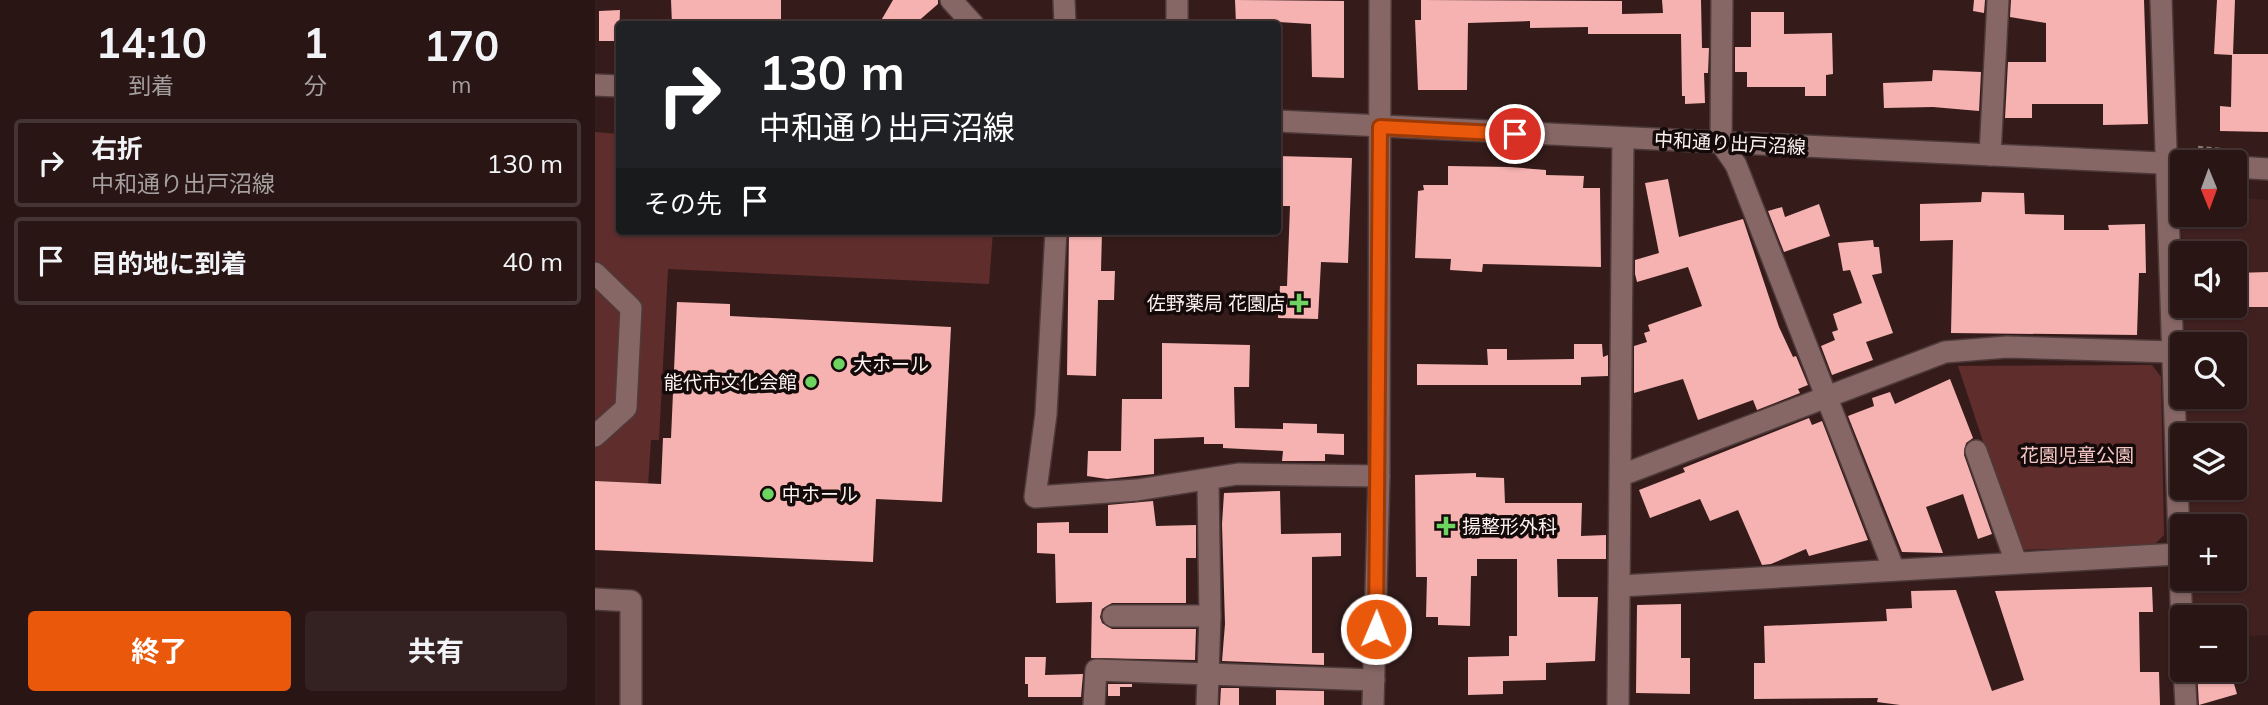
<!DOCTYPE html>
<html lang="ja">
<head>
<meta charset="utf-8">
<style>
  body { margin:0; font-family:Mulish,"Noto Sans JP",sans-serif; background:#342222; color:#f1f3f6; height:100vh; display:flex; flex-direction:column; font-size:26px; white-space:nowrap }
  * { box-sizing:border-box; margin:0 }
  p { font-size:23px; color:#a59fa0 }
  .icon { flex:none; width:38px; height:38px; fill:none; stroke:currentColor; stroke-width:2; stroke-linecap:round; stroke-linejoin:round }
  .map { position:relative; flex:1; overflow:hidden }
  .sheet { display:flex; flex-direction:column; background:#281514; width:595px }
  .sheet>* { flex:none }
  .top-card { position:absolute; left:21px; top:21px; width:665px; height:214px; border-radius:7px; box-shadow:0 2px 5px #0004,0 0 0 2px #443434; background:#202124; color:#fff; overflow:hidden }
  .needle { width:46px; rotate:179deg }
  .buttons { position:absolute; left:1575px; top:150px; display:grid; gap:14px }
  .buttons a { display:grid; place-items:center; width:77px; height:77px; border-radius:7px; background:#281514; box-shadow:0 2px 5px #0004,0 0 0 2px #443434; font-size:35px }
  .pin { position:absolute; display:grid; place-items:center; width:60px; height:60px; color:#fff; margin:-30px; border:4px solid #fff; border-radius:50%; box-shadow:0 2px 7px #0007 }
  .me { position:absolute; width:77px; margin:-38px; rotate:1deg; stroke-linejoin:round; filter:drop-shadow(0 0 5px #0008) }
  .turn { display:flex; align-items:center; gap:24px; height:147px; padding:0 28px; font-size:32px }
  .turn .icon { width:91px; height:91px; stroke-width:2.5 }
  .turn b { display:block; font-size:49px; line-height:60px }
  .then { display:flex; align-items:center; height:66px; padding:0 28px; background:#0003; gap:14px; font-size:26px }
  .eta { display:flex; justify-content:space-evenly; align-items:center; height:119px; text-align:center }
  .eta b { font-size:42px; font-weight:700; line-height:49px }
  .action { display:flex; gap:14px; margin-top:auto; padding:14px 28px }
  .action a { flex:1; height:80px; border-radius:7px; background:#ea580c; color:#fff; font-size:28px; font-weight:700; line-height:80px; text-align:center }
  .action a+a { background:#342222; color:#f1f3f6 }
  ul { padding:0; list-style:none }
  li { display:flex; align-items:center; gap:21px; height:88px; margin:0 14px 10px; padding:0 14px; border:4px solid #443434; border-radius:7px }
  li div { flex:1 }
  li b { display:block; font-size:26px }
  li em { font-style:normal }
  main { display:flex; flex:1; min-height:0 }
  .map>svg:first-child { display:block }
  .built { fill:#412020 }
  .green { fill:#602d2d }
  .building { fill:#f5b2b0 }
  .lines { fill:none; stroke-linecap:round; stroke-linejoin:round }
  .minor-casing { stroke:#4e3a3a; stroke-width:24 }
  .path { stroke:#8c7978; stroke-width:4.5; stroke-dasharray:5 3.5; stroke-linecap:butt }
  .minor { stroke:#866765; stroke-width:21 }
  .route-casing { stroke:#983908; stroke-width:18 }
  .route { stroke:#ea580c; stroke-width:12 }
  .poi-dot { fill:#6dd361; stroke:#150a0a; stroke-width:2.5 }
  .labels { text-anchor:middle; stroke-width:7; stroke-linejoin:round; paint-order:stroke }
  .street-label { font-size:19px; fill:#fdf2f1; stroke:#150a0a }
  .poi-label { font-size:19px; fill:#fdf2f1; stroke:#150a0a; text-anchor:start }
  .park-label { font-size:19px; fill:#f5c8c6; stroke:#150a0a }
</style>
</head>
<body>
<main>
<section class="sheet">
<div class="eta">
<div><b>14:10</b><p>到着</p></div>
<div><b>1</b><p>分</p></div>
<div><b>170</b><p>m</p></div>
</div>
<ul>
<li><svg class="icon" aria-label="right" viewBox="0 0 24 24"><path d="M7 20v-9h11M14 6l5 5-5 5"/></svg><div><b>右折</b><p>中和通り出戸沼線</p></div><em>130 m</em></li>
<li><svg class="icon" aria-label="arrive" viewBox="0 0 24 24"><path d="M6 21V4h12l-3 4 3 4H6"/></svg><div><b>目的地に到着</b></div><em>40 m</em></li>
</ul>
<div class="action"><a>終了</a><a>共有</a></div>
</section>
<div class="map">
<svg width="1673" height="705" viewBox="0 0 1673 705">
  <rect width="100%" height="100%" fill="#351c1b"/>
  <polygon class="built" points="1587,193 1587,215 1640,215 1640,197 1673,200 1673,635 1640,637 1640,618 1593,618 1592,579 1640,579 1640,527 1592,527 1591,488 1640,488 1640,436 1590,436 1590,397 1640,397 1640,345 1589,345 1588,306 1640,306 1640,254 1587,254"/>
  <g class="green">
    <polygon points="0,132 24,134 24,231 398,231 394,284 73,269 64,440 56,440 53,486 0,484"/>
    <polygon points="1557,365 1566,377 1569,535 1558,546 1424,550 1363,366"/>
  </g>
  <g class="building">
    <polygon points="76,0 186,0 186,24 77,24"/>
    <polygon points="298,0 343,0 343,4 320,24 284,24"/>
    <polygon points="640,0 749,1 749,78 717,77 716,24 669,21 669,24 641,24"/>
    <polygon points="826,0 1027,1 1027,14 1068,13 1067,0 1106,0 1107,48 1114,48 1113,73 1109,73 1110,103 1090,104 1090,96 1087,96 1086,34 993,34 993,27 935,28 935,21 873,23 872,90 823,90 820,20 826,20"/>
    <polygon points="1379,0 1390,0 1389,13 1378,11"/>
    <polygon points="1416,0 1549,0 1553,124 1508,125 1508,104 1437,104 1437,118 1410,118 1413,62 1451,62 1451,23 1415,17"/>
    <polygon points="1622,0 1640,0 1638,54 1673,54 1673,132 1625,131 1625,106 1636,107 1637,55 1619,54"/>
    <polygon points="25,10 24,41 4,41 4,11"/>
    <polygon points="1156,12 1189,12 1189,34 1237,33 1238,74 1231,75 1231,96 1210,96 1210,87 1152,87 1152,72 1140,72 1140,47 1156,47"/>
    <polygon points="1338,70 1386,72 1384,111 1338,107 1289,108 1288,83 1337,81"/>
    <polygon points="682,156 757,158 753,263 726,262 723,319 683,318 685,286 692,286 695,206 682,206"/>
    <polygon points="853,166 915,167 951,170 951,175 989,176 988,188 1005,188 1006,267 888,264 887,272 855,270 856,259 820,258 823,191 829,190 828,185 853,185"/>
    <polygon points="1073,179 1084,237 1148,219 1184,327 1198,357 1201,356 1213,385 1203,389 1205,393 1162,410 1158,400 1103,420 1088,379 1039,393 1039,346 1052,342 1049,333 1055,331 1053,325 1107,306 1093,267 1042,282 1040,274 1040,260 1064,253 1050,183"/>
    <polygon points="1387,192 1429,193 1430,214 1469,215 1469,230 1514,230 1513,225 1550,224 1551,273 1544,273 1542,335 1356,333 1358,240 1325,241 1325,204 1386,202"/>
    <polygon points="1224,204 1235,236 1189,252 1173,211 1187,207 1190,217"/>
    <polygon points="474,231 507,231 506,271 520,271 519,300 503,300 501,376 472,375"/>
    <polygon points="1278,240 1279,247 1284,247 1287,273 1277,275 1298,333 1271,342 1278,360 1237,375 1226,346 1240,340 1237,332 1243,330 1238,314 1267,303 1255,270 1248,271 1243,243"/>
    <polygon points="1673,272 1673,307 1640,307 1640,273"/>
    <polygon points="82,302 135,304 135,316 356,327 347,502 281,499 278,562 0,550 0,481 66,484 68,438 76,438"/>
    <polygon points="567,343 655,345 654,387 639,387 640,428 688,429 688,423 722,424 722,433 749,434 749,455 730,454 730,461 687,461 688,451 628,448 628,444 609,444 609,437 559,439 559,474 512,479 492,476 493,451 526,451 527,399 567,399"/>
    <polygon points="979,344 1007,344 1008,357 1013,355 1013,376 986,377 986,385 822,385 822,364 893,365 892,349 912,349 912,360 979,359"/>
    <polygon points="1355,379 1378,438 1371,443 1369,455 1397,534 1383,539 1368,494 1331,507 1348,553 1307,552 1253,416 1279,406 1277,398 1295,392 1300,404"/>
    <polygon points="1214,418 1217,425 1227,421 1273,540 1214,556 1211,549 1176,564 1167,565 1143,510 1115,521 1105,499 1055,518 1044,490 1090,472 1088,468"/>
    <polygon points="881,473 881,477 909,478 910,503 987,503 986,536 1011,535 1011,559 962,559 963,597 1003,597 1000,661 951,663 951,680 908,681 908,694 873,695 873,657 914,656 914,636 922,636 922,559 882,559 882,576 876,576 875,626 843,625 843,617 831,617 832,577 821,577 820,475"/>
    <polygon points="685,491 686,534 746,533 746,556 717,557 717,653 729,653 729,665 627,661 630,624 627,524 629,493"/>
    <polygon points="558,501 561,526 601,525 601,558 591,558 591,603 517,603 507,609 505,617 507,623 517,629 601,629 600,660 496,658 497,602 461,603 460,554 442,553 442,523 474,522 474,533 513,533 513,505"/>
    <polygon points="1557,587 1558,612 1544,612 1545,672 1564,672 1565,705 1305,705 1282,702 1283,698 1159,699 1159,663 1170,663 1169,626 1292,621 1291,609 1317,608 1316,591 1361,590 1397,691 1429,680 1400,591"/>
    <polygon points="1086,604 1086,658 1095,658 1095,694 1041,693 1042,605"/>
    <polygon points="430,657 451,657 450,675 488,674 486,697 433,697 433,684 430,684"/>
    <polygon points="1635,670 1642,694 1604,705 1602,671"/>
    <polygon points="513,684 537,684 537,687 525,687 525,696 513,696"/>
    <polygon points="626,688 644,688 644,705 625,705"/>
    <polygon points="681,690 729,691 729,705 681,705"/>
  </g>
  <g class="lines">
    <g class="minor-casing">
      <g id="minor">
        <polyline points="356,0 378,24"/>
        <polyline points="469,0 470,24"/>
        <polyline points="582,0 582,24"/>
        <polyline points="1127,0 1126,143 1141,165 1299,570"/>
        <polyline points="1566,0 1587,630"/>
        <polyline points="0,85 24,86"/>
        <polyline points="682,121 1587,164"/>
        <polyline points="1395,155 1403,0"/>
        <polyline points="1640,167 1673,169"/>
        <polyline points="461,231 451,414 440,497 542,490 643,474 784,476"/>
        <polyline points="0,273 36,308 31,408 0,436"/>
        <polyline points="1381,451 1421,562"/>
        <polyline points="1027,475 1350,352 1412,347 1577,352"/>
        <polyline points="1026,586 1583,554"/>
        <polyline points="0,599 36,601 36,705"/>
        <polyline points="518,616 615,616"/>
        <polyline points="1589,670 1591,705"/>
        <polyline points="499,705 501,670 779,680"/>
        <polyline points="612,705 615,616 613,480"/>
        <polyline points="778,705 784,476 785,0"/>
        <polyline points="1023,705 1028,138"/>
      </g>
    </g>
    <polyline class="path" points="1603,148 1625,150"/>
    <use href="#minor" class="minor"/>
  </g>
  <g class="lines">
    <g class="route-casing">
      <polyline id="route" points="781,629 785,127 920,134"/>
    </g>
    <use href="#route" class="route"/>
  </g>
  <g class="poi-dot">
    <path d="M700.5 292.5h7v7h7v7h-7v7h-7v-7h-7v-7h7z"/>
    <circle cx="244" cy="364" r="7"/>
    <circle cx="216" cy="382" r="7"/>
    <circle cx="173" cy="494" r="7"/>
    <path d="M847.5 515.5h7v7h7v7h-7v7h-7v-7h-7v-7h7z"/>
  </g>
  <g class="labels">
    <g class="street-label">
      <text transform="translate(1135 143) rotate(3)" y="7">中和通り出戸沼線</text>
    </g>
    <g class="poi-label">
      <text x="690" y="310" text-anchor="end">佐野薬局 花園店</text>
      <text x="258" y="371">大ホール</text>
      <text x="202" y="389" text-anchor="end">能代市文化会館</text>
      <text x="187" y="501">中ホール</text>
      <text x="867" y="533">揚整形外科</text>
    </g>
    <g class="park-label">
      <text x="1482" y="462">花園児童公園</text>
    </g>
  </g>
</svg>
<div class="buttons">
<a><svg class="needle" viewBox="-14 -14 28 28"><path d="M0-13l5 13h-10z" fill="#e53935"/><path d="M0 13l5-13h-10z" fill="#a59fa0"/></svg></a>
<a><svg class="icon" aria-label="sound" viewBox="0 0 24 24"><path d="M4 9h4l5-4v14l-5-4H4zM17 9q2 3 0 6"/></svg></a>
<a><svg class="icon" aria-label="search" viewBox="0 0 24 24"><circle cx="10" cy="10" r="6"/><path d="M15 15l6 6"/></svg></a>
<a><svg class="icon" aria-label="layers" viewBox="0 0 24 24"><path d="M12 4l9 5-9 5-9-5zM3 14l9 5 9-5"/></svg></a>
<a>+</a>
<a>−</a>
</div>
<div class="pin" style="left:920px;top:134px;background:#d93025"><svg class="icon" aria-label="arrive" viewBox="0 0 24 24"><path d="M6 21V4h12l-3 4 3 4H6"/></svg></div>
<svg class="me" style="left:781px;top:629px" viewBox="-20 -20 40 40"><circle r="17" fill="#ea580c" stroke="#fff" stroke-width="3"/><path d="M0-11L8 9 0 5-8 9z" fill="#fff"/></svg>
<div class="top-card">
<div class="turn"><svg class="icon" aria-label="right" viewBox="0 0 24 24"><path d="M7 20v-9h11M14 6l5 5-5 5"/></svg><div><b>130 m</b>中和通り出戸沼線</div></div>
<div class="then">その先<svg class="icon" aria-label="arrive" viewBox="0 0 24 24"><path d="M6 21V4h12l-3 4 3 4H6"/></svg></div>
</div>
</div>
</main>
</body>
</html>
